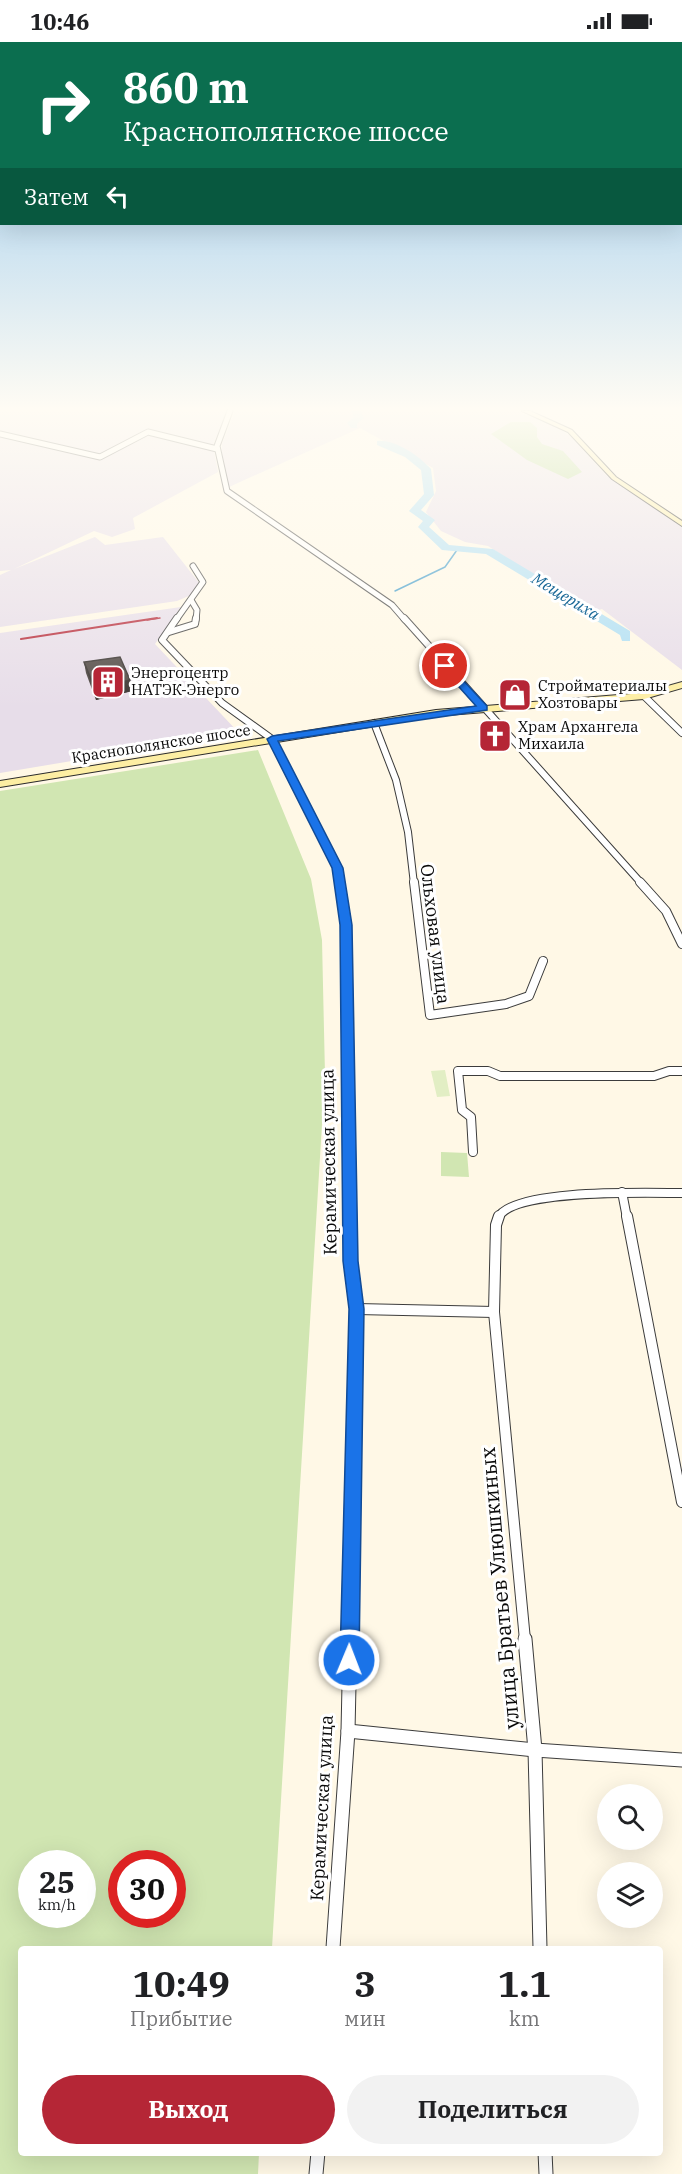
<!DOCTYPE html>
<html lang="ru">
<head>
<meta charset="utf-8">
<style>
  body { margin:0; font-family:"IBM Plex Serif",serif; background:#f2f2f2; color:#202124; height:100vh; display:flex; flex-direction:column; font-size:22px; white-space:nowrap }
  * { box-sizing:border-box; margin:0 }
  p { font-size:20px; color:#757577 }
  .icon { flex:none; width:33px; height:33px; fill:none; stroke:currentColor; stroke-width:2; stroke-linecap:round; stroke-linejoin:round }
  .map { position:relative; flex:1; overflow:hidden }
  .drawer { position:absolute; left:18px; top:1904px; width:645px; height:210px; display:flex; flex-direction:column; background:#fff; border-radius:6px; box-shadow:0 6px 24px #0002 }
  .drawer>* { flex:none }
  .top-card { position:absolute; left:0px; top:0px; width:682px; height:183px; box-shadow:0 6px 24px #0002; background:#0b6e4f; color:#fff; overflow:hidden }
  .buttons { position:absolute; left:597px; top:1742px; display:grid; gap:12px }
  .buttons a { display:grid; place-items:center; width:66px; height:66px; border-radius:50%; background:#fff; box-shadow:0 6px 24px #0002; font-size:30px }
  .speed { position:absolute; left:18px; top:1808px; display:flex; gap:12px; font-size:30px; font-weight:700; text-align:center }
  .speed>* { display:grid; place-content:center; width:78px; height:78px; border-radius:50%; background:#fff; box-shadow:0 6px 24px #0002; line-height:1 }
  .speed small { font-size:15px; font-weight:400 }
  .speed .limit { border:9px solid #d22; background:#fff; color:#111 }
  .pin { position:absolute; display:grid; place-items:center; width:51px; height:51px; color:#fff; margin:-26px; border:3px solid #fff; border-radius:50%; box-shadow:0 2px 6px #0007 }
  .me { position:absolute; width:66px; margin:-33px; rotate:1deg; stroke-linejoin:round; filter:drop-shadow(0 0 4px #0008) }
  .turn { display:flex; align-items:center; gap:21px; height:126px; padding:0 24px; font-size:27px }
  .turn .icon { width:78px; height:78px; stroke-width:2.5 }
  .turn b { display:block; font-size:42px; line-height:51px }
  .then { display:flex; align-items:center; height:57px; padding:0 24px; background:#0003; gap:12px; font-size:22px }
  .eta { display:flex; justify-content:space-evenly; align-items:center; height:102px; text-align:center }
  .eta b { font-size:36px; font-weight:700; line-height:42px }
  .action { display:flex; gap:12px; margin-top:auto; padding:12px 24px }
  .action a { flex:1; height:69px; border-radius:36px; background:#b52636; color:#fff; font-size:24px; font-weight:700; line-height:69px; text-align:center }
  .action a+a { background:#f2f2f2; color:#202124 }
  .status { display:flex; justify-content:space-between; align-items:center; height:42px; padding:0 30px; background:#fff; direction:ltr }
  .status svg { height:16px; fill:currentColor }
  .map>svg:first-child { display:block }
  .industrial { fill:#e7dde9 }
  .green { fill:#d1e6b2; fill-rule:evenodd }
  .forest { fill:#b5d792 }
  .pitch { fill:#e2eec4 }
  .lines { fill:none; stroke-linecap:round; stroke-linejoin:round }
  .stream { stroke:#3697c9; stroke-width:1.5 }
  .river { fill:#addef4; fill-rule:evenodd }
  .street-far4-casing { stroke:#3c3c3c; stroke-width:7 }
  .street-far3-casing { stroke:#3c3c3c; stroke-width:8 }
  .street-far2-casing { stroke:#3c3c3c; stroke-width:10 }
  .street-far1-casing { stroke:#3c3c3c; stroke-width:12 }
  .street-casing { stroke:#3c3c3c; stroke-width:15 }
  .secondary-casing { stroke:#2b2b2b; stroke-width:2 }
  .street-far4 { stroke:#fff; stroke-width:5 }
  .street-far3 { stroke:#fff; stroke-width:6 }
  .street-far2 { stroke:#fff; stroke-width:8 }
  .street-far1 { stroke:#fff; stroke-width:10 }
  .street { stroke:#fff; stroke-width:13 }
  .secondary { fill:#fdeea3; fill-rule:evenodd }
  .rail-far1 { stroke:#b52636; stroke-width:1.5 }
  .rail { stroke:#b52636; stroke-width:2 }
  .wall { fill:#47403c }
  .shaded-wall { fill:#393431 }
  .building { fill:#524a46; stroke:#393431; stroke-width:1.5 }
  .route { fill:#1a73e8; stroke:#114b97; stroke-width:1.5 }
  .labels { text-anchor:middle; stroke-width:6; stroke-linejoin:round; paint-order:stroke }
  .far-poi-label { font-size:15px; fill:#090909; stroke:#fff; text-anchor:start }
  .far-street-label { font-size:15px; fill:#090909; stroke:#fff }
  .far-water-label { font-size:16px; font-style:italic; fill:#186796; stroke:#fff }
  .street-label { font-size:18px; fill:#090909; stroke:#fff }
  .near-street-label { font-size:21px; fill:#090909; stroke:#fff }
</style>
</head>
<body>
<div class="status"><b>10:46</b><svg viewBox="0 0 49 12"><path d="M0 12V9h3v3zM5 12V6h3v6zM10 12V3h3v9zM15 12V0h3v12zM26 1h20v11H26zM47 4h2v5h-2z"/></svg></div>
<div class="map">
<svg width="682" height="2132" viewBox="0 0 682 2132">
  <rect width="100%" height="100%" fill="#fff8e6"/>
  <g class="industrial">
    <polygon points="0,369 227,369 213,403 218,430 133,476 135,487 112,495 94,489 14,527 95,495 105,503 163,495 200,542 191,553 177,559 0,585 0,533 11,528 0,529"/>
    <polygon points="235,369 517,369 555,384 570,394 606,433 682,485 682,628 602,567 594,569 563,553 488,504 465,500 441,489 426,470 436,449 433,426 360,386 229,445 222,421 222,402"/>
    <polygon points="181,565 155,602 239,691 0,731 0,591"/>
  </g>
  <g class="green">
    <path d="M258 708 311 837 322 898 325 1033 272 1906H21V2110L259 2111 258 2132H0V749ZM32 1821H82V1872H32ZM122 1821H172V1872H122Z"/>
    <polygon points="441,1110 467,1111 469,1135 441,1134"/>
  </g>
  <polygon class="forest" points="511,380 530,380 537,386 537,395 542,402 563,409 582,430 568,437 527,418 491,392"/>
  <polygon class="pitch" points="445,1028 450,1054 437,1055 431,1029"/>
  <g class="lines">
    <polyline class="stream" points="395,549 445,525 457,508"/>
    <g class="river">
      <polygon points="351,369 361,369 364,376 357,382 357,386 351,386 347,381 354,375"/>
      <path d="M377 399C395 397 419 414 431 427L434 453 421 468 435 478 429 485 449 503 493 507 630 589V599H622L620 593 486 512 442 508 418 485 423 479 409 469 424 452 421 428 405 415 377 403Z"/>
    </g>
    <g class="street-far4-casing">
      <g id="street-far4">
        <polyline points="230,369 217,404 227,449 392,563 405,578"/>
        <polyline points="0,392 100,415 148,390 217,407"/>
        <polyline points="191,558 197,568 196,578"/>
        <polyline points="176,578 203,540 193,524"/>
      </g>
    </g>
    <g class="street-far3-casing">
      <g id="street-far3">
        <polyline points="177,576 162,598 222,661 272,697 337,826 339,842"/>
        <polyline points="404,576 642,842"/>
        <polyline points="169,590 195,582 196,576"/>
        <polyline points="644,654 682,691"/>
        <polyline points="374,681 396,738 408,790 414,842"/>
      </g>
    </g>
    <g class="street-far2-casing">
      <g id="street-far2">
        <polyline points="339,840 346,883 349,1176"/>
        <polyline points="414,840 430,973 506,962 529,954 543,919"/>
        <polyline points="640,840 666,869 682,902"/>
        <polyline points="473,1110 471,1075 462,1068 458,1029 488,1029 500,1034 654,1034 669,1029 682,1029"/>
        <polyline points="622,1150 627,1176"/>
        <path d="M498 1176C512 1146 649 1151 682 1151"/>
      </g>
    </g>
    <g class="street-far1-casing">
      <g id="street-far1">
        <polyline points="349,1174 350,1219 357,1267 350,1598"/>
        <polyline points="499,1174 496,1183 494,1270 525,1598"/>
        <polyline points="627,1174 682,1460"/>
        <polyline points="357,1267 494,1270"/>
      </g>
    </g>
    <g class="street-casing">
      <g id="street">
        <polyline points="525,1597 535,1708 540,1906"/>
        <polyline points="348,1689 535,1708 682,1718"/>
        <polyline points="333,1906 348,1689 350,1597"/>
        <polyline points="545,2110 546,2132"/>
        <polyline points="316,2132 318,2110"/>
      </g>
    </g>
    <g class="secondary-casing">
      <g id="secondary">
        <polygon points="522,369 530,369 572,388 616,435 682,479 682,484 612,437 568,390"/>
        <polygon points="682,640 682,646 644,657 436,674 0,745 0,739 436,668 643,651"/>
      </g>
    </g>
    <use href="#street-far4" class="street-far4"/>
    <use href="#street-far3" class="street-far3"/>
    <use href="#street-far2" class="street-far2"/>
    <use href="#street-far1" class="street-far1"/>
    <use href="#street" class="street"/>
    <use href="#secondary" class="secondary"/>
    <polyline class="rail-far1" points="147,578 160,576"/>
    <polyline class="rail" points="21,597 157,576"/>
  </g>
  <g class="wall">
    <polygon points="84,620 132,649 96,658 86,631"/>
    <polygon points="505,645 526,656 513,658 505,650"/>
  </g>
  <g class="shaded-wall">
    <polygon points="130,638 132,649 96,658 95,647"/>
    <polygon points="526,651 526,656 513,658 514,653"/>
  </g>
  <g class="building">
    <polygon points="120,615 130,638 95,647 84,620"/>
    <polygon points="520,643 526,651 514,653 505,645"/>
  </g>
  <linearGradient id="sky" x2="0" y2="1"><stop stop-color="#90c5ed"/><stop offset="0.55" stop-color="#fffcf4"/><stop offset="1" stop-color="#fffcf4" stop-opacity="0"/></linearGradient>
  <rect width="682" height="667" fill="url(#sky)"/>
  <polygon class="route" points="442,622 448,622 487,664 487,668 278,699 343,826 352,883 358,1219 364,1267 359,1618 356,1625 349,1628 343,1625 340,1618 349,1267 343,1219 340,883 332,826 267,697 272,694 476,664 442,626"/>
  <defs>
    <g id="building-square" transform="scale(1.725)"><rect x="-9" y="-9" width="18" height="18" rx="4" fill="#b52636" stroke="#fff"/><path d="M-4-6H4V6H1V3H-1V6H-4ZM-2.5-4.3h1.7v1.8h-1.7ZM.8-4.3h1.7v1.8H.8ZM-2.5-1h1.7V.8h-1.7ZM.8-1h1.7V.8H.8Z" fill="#fff"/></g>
    <g id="shop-square" transform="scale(1.725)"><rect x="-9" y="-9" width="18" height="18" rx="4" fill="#b52636" stroke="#fff"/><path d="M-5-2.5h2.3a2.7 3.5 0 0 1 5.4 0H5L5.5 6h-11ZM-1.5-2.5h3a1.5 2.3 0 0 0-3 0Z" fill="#fff"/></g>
    <g id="church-square" transform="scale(1.725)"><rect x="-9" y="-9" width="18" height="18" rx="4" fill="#b52636" stroke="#fff"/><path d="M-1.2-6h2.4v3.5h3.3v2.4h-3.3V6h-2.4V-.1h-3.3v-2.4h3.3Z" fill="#fff"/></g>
  </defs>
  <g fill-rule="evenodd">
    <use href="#building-square" x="108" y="640"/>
    <use href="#shop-square" x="515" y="653"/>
    <use href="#church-square" x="495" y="694"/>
  </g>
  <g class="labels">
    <g class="far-poi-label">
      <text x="131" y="636">Энергоцентр<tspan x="131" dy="17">НАТЭК-Энерго</tspan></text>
      <text x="538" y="649">Стройматериалы<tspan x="538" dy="17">Хозтовары</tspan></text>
      <text x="518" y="690">Храм Архангела<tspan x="518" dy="17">Михаила</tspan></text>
    </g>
    <g class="far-street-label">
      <text transform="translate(161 702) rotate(-9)" y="5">Краснополянское шоссе</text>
    </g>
    <g class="far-water-label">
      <text transform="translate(566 554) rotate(31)" y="6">Мещериха</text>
    </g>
    <g class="street-label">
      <text transform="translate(435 892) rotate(83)" y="6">Ольховая улица</text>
      <text transform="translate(329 1120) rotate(-91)" y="6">Керамическая улица</text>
      <text transform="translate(322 1766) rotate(-87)" y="6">Керамическая улица</text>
    </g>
    <g class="near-street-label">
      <text transform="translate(500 1546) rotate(-95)" y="7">улица Братьев Улюшкиных</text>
    </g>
  </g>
</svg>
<div class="buttons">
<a><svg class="icon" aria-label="search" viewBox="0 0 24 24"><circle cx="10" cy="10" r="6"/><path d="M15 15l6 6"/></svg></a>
<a><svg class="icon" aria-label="layers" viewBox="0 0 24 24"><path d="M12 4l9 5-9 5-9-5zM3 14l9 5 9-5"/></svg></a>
</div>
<div class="speed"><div>25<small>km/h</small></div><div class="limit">30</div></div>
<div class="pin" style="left:445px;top:624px;background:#d93025"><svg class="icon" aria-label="arrive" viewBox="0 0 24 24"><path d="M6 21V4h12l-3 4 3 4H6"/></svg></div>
<svg class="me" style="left:349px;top:1618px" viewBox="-20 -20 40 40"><circle r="17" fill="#1a73e8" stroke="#fff" stroke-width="3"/><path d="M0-11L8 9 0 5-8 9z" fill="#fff"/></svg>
<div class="top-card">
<div class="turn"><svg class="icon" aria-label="right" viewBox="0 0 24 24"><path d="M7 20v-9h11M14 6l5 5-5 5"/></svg><div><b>860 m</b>Краснополянское шоссе</div></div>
<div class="then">Затем<svg class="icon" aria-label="left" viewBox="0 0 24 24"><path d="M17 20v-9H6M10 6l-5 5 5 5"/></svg></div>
</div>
<section class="drawer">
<div class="eta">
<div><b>10:49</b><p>Прибытие</p></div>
<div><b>3</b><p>мин</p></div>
<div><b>1.1</b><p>km</p></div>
</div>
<div class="action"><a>Выход</a><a>Поделиться</a></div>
</section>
</div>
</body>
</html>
